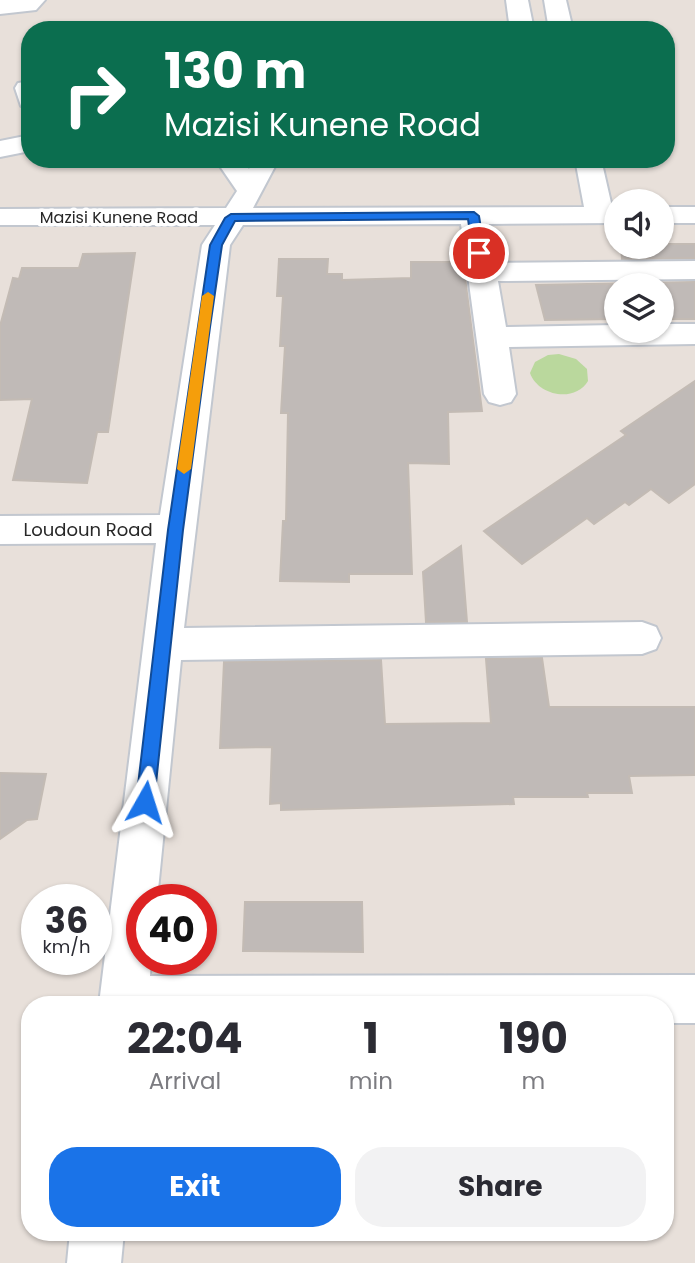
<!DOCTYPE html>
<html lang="en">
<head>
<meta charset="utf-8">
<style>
  body { margin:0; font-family:Poppins,sans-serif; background:#f2f2f3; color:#2b2b33; height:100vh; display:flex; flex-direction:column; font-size:26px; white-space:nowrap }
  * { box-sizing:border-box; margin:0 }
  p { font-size:23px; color:#7c7c81 }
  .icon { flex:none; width:38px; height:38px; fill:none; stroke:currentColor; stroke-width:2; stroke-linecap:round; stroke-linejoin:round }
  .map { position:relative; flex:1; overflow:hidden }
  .details { position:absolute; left:21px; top:996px; width:653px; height:245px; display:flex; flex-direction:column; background:#fff; border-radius:28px; box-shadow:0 2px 5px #0004 }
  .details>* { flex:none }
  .banner { position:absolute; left:21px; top:21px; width:654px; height:147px; border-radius:28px; box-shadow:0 2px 5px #0004; background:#0b6e4f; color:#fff; overflow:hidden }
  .fabs { position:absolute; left:604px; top:189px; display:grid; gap:14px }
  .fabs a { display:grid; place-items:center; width:70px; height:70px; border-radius:50%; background:#fff; box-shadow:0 2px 5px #0004; font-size:35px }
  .speed { position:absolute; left:21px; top:884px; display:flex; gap:14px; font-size:35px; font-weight:700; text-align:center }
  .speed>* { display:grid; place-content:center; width:91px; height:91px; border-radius:50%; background:#fff; box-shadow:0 2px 5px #0004; line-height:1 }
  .speed small { font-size:18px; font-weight:400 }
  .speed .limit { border:10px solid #d22; background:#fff; color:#111 }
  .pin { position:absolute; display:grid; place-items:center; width:60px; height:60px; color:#fff; margin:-30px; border:4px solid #fff; border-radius:50%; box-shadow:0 2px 7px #0007 }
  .me { position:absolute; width:77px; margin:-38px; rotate:6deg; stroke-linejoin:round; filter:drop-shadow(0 0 5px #0008) }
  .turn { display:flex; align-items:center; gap:24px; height:147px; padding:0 28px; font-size:32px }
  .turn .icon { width:91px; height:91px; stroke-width:2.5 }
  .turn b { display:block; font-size:49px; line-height:60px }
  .eta { display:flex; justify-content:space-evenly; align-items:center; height:119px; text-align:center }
  .eta b { font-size:42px; font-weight:700; line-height:49px }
  .primary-button { display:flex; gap:14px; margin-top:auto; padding:14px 28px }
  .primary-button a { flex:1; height:80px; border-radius:28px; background:#1a73e8; color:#fff; font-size:28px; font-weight:700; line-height:80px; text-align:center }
  .primary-button a+a { background:#f2f2f3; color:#2b2b33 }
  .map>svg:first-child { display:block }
  .green { fill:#bad89d }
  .building { fill:#c0bab7; stroke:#c3bbb4; stroke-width:2 }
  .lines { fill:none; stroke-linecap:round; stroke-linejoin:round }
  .minor-casing { stroke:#c2c7cf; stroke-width:4 }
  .minor { fill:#fff; fill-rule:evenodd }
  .route { fill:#1a73e8; stroke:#114b97; stroke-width:2 }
  .slow { fill:#f59e0b }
  .labels { text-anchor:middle; stroke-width:7; stroke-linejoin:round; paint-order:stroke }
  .far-street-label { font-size:16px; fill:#272727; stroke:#fff }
  .street-label { font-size:18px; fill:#272727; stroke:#fff }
</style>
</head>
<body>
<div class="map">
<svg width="695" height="1263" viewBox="0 0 695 1263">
  <rect width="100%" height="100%" fill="#e8e0da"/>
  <path class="green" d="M559 354 576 359 587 369 588 381C575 403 538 396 530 373L535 362 548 355Z"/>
  <g class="building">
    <polygon points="662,244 695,244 695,258 622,259 621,247 662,247"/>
    <polygon points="135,253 108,432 97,432 87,483 13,480 32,399 0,400 0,326 13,278 19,279 22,268 79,268 83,254"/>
    <polygon points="279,259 328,259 327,274 342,274 342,280 411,278 411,262 463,262 482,411 448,412 449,464 408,463 412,574 349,574 349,582 280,581 283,521 286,521 288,413 281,413 285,346 280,346 283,296 277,296"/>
    <polygon points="695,282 695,319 662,319 662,285 616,285 616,319 545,320 536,285"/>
    <polygon points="695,381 695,484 669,503 651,489 629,505 625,502 594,524 587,518 522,564 484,531 626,435 621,431"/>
    <polygon points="461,546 467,622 426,622 423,572"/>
    <polygon points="542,658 549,707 695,707 695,775 629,776 632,793 587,793 588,797 513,797 514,804 281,810 281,803 270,804 272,747 220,748 224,662 381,660 385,724 491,723 486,659"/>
    <polygon points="0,773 46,774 37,819 27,820 0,839"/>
    <polygon points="245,902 362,902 363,952 243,951"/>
  </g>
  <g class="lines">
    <g class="minor-casing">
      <g id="minor">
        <polygon points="0,0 45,0 36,10 0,14"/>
        <polygon points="506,0 528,0 534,30 510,30"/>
        <polygon points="544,0 566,0 573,30 549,30"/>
        <polygon points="30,81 30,108 21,106 15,88 18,83"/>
        <polygon points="30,135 30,151 0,157 0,141"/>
        <polygon points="215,159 242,159 249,169 253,159 279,159 253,208 584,207 575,159 601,159 612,207 616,207 616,223 489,224 495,263 695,261 695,279 498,281 506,327 616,325 616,331 662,331 662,324 695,324 695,344 509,347 516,394 511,402 500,405 489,402 484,394 461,224 243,225 230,245 184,628 642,622 656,627 661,638 656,649 642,654 181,660 157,900 142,900 142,959 151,959 150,976 695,975 695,1023 665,1023 665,1004 99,1004 156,543 0,544 0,516 160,515 202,245 215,225 0,225 0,209 226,208 237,191"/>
        <rect x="662" y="207" width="33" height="16"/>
        <polygon points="70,1232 124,1232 121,1263 67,1263"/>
      </g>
    </g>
    <use href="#minor" class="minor"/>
  </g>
  <polygon class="route" points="474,212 479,216 485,253 479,257 473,253 468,219 235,221 222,245 210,327 183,530 154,802 151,807 138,807 136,802 168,530 210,245 225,218 231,214"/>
  <polygon class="slow" points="208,292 214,296 191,469 184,474 177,469 202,296"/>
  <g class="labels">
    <g class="far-street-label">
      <text x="119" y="223">Mazisi Kunene Road</text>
    </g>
    <g class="street-label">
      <text x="88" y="536">Loudoun Road</text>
    </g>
  </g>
</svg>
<div class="fabs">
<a><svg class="icon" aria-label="sound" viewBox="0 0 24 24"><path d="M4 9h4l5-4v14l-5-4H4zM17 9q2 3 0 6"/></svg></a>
<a><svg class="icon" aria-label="layers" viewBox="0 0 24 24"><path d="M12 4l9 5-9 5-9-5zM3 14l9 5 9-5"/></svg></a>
</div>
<div class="speed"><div>36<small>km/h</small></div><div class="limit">40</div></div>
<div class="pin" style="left:479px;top:253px;background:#d93025"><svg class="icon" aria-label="arrive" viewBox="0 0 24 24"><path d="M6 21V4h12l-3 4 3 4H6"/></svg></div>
<svg class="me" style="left:145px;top:802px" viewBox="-20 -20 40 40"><path d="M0-17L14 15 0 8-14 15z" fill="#1a73e8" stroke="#fff" stroke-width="4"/></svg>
<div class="banner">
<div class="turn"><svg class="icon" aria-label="right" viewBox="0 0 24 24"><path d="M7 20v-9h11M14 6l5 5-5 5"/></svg><div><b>130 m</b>Mazisi Kunene Road</div></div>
</div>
<section class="details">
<div class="eta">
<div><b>22:04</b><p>Arrival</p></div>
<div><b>1</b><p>min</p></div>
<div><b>190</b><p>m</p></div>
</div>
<div class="primary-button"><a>Exit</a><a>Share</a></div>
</section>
</div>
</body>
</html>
